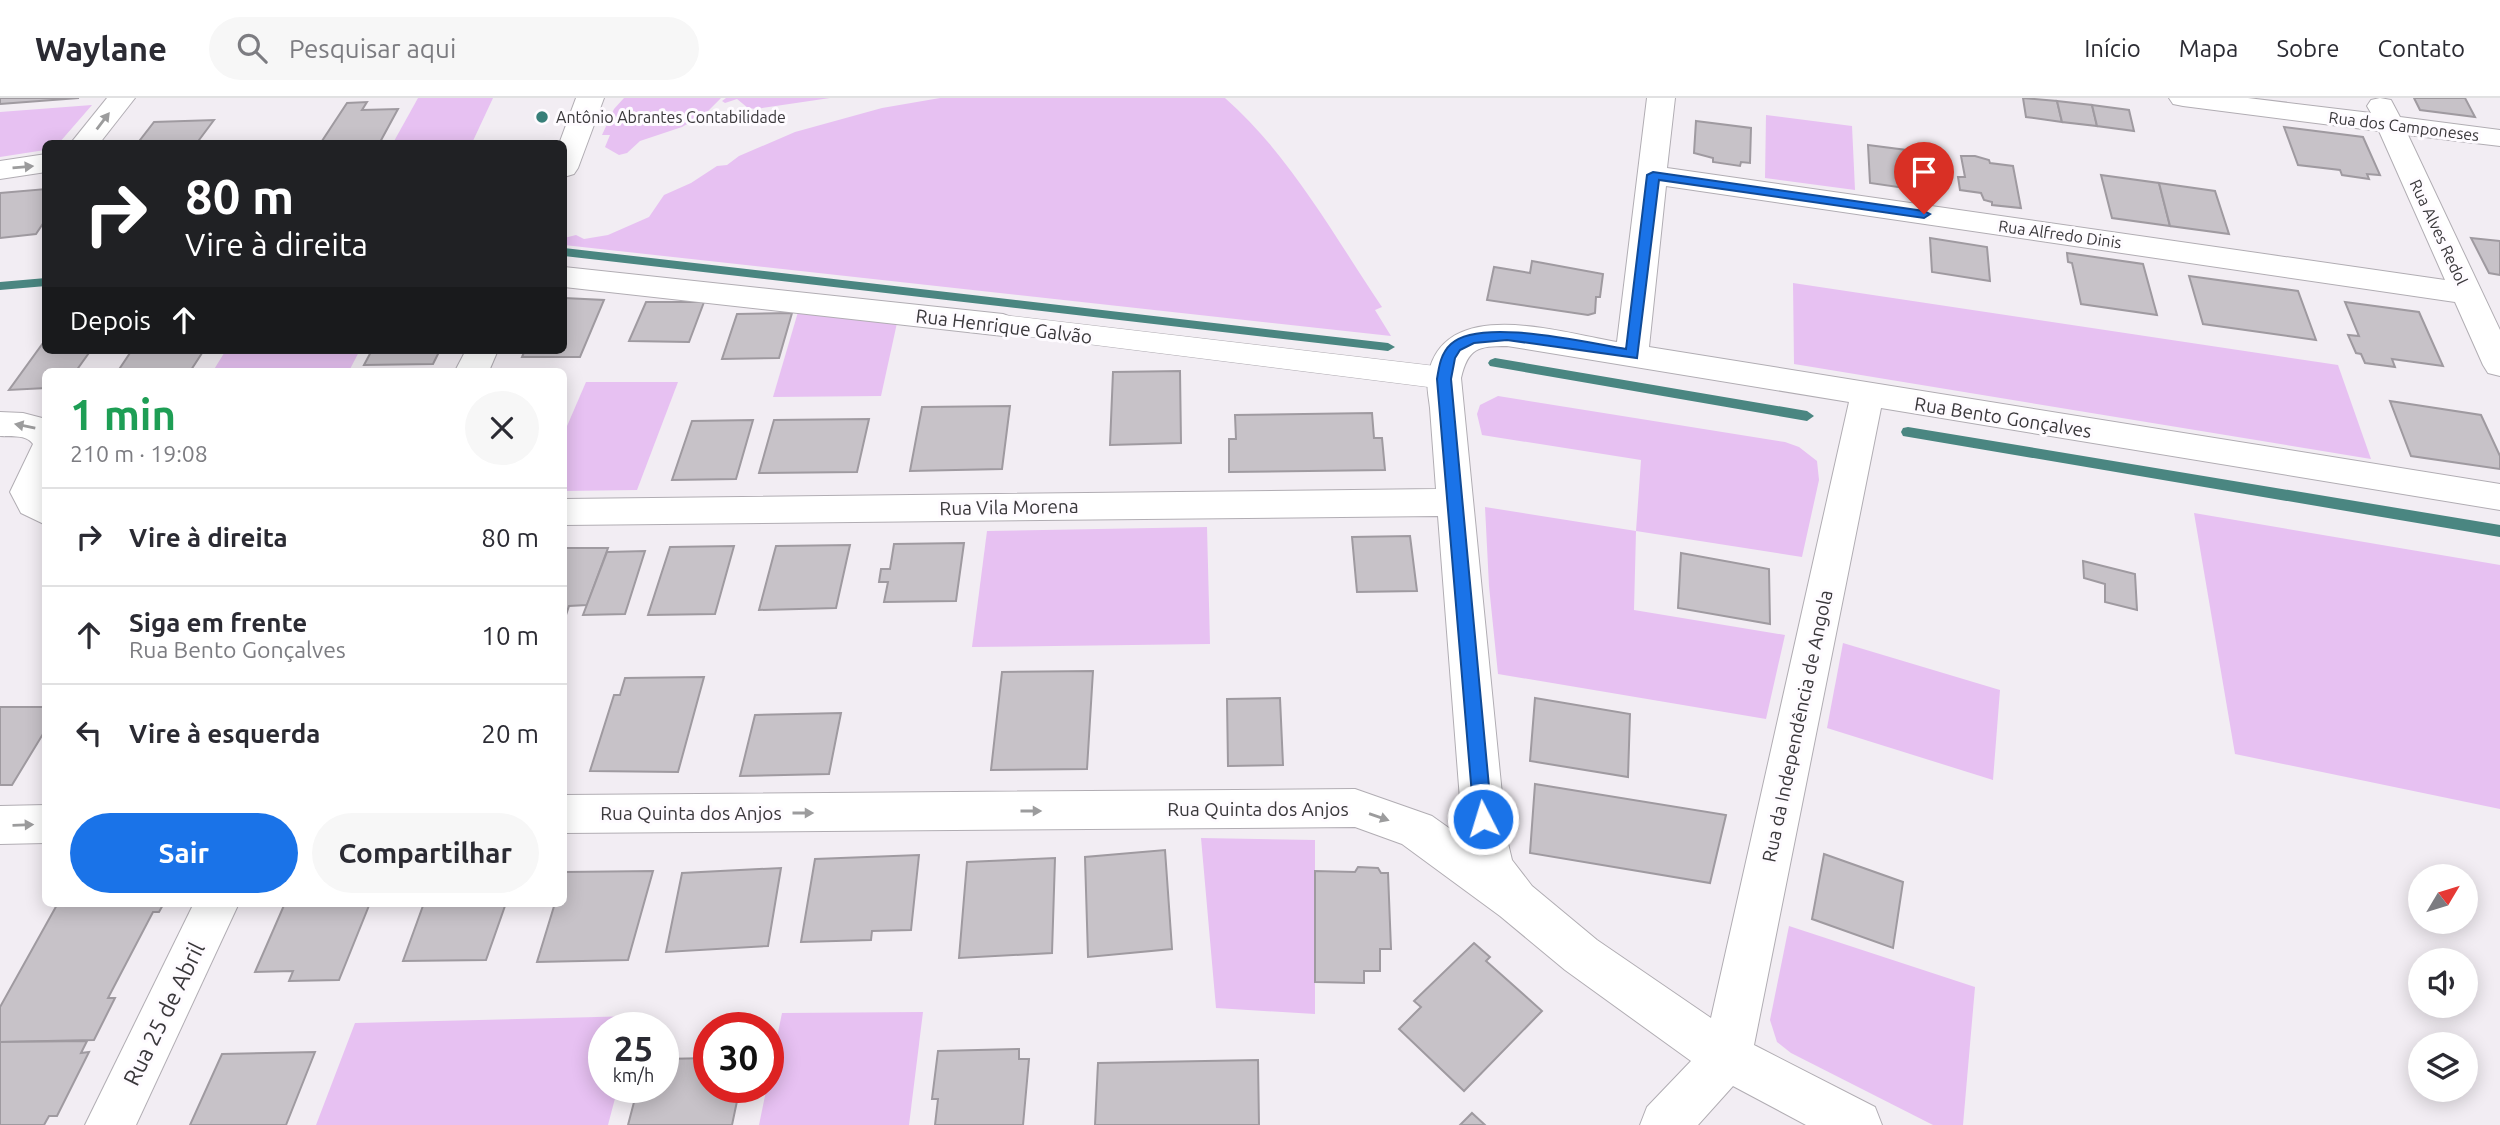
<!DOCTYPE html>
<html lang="pt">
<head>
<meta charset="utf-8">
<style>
  body { margin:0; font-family:Ubuntu,sans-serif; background:#f7f7f7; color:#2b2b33; height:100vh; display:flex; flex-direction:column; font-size:26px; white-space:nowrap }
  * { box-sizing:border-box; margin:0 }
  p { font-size:23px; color:#7c7c81 }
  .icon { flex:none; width:38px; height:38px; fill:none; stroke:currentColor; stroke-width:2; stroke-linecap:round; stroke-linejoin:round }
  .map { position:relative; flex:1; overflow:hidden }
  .side { position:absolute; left:42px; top:270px; width:525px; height:539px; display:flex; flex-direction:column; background:#fff; border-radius:10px; box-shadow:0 4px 18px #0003 }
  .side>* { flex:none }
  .top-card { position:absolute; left:42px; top:42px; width:525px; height:214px; border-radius:10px; box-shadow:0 4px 18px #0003; background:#202124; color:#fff; overflow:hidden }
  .needle { width:46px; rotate:52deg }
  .buttons { position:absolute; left:2408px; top:766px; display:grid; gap:14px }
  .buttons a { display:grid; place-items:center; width:70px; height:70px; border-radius:50%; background:#fff; box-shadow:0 4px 18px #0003; font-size:35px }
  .speed { position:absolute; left:588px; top:914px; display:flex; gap:14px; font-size:35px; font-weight:700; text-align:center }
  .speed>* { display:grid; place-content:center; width:91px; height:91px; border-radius:50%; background:#fff; box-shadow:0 4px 18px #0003; line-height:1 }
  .speed small { font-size:18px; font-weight:400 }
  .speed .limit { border:10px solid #d22; background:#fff; color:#111 }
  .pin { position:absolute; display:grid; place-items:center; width:60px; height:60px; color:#fff; margin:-72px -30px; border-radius:50% 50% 50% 0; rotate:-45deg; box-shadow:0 0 7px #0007 }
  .pin .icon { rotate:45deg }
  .me { position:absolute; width:77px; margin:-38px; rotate:355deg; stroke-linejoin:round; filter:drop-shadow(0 0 5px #0008) }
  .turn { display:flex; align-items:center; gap:24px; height:147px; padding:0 28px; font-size:32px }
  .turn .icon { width:91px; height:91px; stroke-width:2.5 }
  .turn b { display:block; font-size:49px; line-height:60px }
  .then { display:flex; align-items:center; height:66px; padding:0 28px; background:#0003; gap:14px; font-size:26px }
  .round { display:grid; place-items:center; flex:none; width:74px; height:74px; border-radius:37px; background:#f7f7f7 }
  .headline { display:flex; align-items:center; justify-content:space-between; height:119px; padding:0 28px }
  h1 { font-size:42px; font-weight:700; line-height:52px; color:#1e9e55 }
  .cta { display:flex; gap:14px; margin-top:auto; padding:14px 28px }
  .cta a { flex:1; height:80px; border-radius:42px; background:#1a73e8; color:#fff; font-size:28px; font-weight:700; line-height:80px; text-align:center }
  .cta a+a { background:#f7f7f7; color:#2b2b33 }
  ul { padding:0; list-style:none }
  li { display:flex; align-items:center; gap:21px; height:98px; padding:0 28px; border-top:2px solid #e1e1e2 }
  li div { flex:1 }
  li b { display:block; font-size:26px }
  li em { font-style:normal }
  header { display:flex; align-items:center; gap:42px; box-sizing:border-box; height:98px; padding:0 35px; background:#fff; border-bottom:2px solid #e1e1e2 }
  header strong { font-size:33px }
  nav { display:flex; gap:38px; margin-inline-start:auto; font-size:24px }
  .search { width:490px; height:63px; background:#f7f7f7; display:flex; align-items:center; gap:18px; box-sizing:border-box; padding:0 24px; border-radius:38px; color:#7c7c81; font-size:26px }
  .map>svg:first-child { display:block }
  .green { fill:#e7c1f2 }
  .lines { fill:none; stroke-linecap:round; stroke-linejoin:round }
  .stream { fill:#4a8681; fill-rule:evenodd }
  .building { fill:#c7c2c8; stroke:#9f9aa0; stroke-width:2 }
  .pedestrian-casing { stroke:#b1adb3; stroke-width:1 }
  .minor-casing { stroke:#b1adb3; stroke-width:2 }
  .pedestrian { fill:#fff; fill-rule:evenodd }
  .minor { fill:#fff; fill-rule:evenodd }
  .oneway { fill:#9c9c9d }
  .route { fill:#1a73e8; stroke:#114b97; stroke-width:2 }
  .poi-dot { fill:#387f79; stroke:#fefbff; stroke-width:2.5 }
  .labels { text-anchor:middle; stroke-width:6; stroke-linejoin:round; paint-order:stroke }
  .far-poi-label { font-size:16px; fill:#3a383b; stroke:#fefbff; text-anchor:start }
  .far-street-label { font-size:16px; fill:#3a383b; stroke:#fefbff }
  .street-label { font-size:19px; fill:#3a383b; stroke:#fefbff }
  .near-street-label { font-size:23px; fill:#3a383b; stroke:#fefbff }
</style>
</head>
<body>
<header>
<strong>Waylane</strong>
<div class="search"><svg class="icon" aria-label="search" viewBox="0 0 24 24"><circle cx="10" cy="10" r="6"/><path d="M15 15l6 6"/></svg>Pesquisar aqui</div>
<nav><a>Início</a><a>Mapa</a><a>Sobre</a><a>Contato</a></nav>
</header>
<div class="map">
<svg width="2500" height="1027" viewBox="0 0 2500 1027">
  <rect width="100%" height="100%" fill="#f2edf3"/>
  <g class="green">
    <polygon points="418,0 493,0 472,45 393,45"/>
    <polygon points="624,0 721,0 706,15 682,29 640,43 627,55 619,57 605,49 610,37 602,37 614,11"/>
    <polygon points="726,0 830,0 756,11 748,10 737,1 725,5 722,3"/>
    <path d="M940 0H1225C1290 57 1334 138 1382 209L1375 212 1391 238 564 147V140L576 137 584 141 608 137 649 119 664 97 691 85 717 68 727 67 739 58 795 34 882 10Z"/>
    <polygon points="92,7 59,45 46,46 45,52 0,59 0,14"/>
    <polygon points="1766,17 1852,28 1855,92 1765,80"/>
    <polygon points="1793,185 2338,267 2371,361 1794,266"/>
    <polygon points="798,214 897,225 881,298 773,299"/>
    <polygon points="226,252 360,252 349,273 213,273"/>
    <polygon points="586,284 678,284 637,392 564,393 564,335"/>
    <polygon points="1498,298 1785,344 1799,349 1817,363 1819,382 1802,459 1636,433 1634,512 1785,537 1766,621 1498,576 1489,488 1485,409 1636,433 1641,362 1482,337 1477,316 1480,307"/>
    <polygon points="2194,415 2500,467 2500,711 2235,656"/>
    <polygon points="1207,429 1210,546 972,549 987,433"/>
    <polygon points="1843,545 2000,592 1993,682 1827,630"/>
    <polygon points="1201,740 1315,742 1315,916 1216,910"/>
    <polygon points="1789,828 1975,889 1963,1027 1933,1027 1791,955 1777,944 1770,922"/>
    <polygon points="923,914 909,1027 759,1027 782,915"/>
    <polygon points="636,918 633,929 604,929 604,989 618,989 608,1027 316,1027 355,925"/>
  </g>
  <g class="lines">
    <g class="stream">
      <polygon points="564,150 1388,245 1395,249 1388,253 564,158"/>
      <polygon points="46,180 46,188 0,192 0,184"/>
      <polygon points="1495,260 1807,313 1814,318 1807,323 1490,268 1488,265 1490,262"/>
      <polygon points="1908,329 2500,427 2500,439 1903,338 1901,334 1903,330"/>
    </g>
  </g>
  <g class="building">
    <polygon points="0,0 79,0 0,6"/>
    <polygon points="2023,0 2057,3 2062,24 2026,19"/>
    <polygon points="2414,0 2465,0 2475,19 2420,12"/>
    <polygon points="2057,3 2092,7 2097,28 2062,24"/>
    <polygon points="367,4 362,12 398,11 379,46 320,46 347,5"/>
    <polygon points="2092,7 2129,12 2134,33 2097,28"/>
    <polygon points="214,22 196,46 137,46 154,24"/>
    <polygon points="1696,23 1751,30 1750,65 1741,64 1740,68 1713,64 1713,60 1694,55"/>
    <polygon points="2284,29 2363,39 2380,77 2367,76 2369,81 2342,77 2340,72 2298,67"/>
    <polygon points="1868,47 1922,54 1926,93 1870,85"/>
    <polygon points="1961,58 1975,58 1989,62 1990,65 2013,68 2021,110 1992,107 1992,104 1984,102 1981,95 1960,92 1958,79 1965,79"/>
    <polygon points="2101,77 2159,85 2170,128 2112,120"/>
    <polygon points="2159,85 2215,93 2229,136 2170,128"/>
    <polygon points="46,91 46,121 36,136 0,140 0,95"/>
    <polygon points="1930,140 1987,149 1990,183 1932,174"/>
    <polygon points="2471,140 2500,143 2500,177 2489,175"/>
    <polygon points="2067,155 2143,166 2157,217 2081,206 2072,165 2068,164"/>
    <polygon points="1532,163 1603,176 1600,199 1596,199 1595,215 1588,217 1487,202 1494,169 1530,175"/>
    <polygon points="2189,178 2298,193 2316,242 2203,226"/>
    <polygon points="564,200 604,202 580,259 522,259 525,252 564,252"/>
    <polygon points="646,204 704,204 689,244 629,243"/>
    <polygon points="2345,204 2419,214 2443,268 2392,261 2395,269 2365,265 2361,256 2356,255 2348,237 2359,238"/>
    <polygon points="792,215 779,260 722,261 737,216"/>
    <polygon points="43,245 46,245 46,252 91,252 76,273 46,273 46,290 9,292"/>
    <polygon points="132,252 204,252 191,272 118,273"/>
    <polygon points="372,252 440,252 433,266 364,267"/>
    <polygon points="1180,273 1181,345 1110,347 1113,274"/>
    <polygon points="2390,303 2481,317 2500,358 2500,371 2411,358"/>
    <polygon points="1010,308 1002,371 910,373 922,309"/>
    <polygon points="1372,315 1374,340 1382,340 1385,372 1229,374 1229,341 1236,341 1235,317"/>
    <polygon points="869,321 857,374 759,375 774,322"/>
    <polygon points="753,322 736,381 672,382 692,323"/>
    <polygon points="1410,438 1417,493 1357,494 1352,439"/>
    <polygon points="964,445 956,503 884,504 888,484 879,484 881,471 890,471 894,446"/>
    <polygon points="850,447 836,510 759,512 776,448"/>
    <polygon points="734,448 715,516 648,517 670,449"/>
    <polygon points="566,450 608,450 587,507 569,508 566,517 564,517 564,455"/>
    <polygon points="645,453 625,516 583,517 607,454"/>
    <polygon points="1681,455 1769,471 1770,526 1678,510"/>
    <polygon points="2083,463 2135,476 2137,512 2105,504 2105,486 2084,480"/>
    <polygon points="1093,573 1087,671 991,672 1002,574"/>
    <polygon points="704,579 678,674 590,673 614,597 620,597 625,580"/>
    <polygon points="1280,600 1283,667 1228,668 1227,601"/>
    <polygon points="1535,600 1630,616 1628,679 1530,663"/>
    <polygon points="0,609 46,609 46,631 12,687 0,687"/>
    <polygon points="841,615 829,676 740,678 755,617"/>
    <polygon points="1535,686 1726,717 1710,785 1530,755"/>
    <polygon points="1165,752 1172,851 1088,859 1085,759"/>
    <polygon points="1824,756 1903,784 1893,850 1812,821"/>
    <polygon points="919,757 911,832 872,833 871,842 801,844 815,761"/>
    <polygon points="1055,760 1052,855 959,860 967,764"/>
    <polygon points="1358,769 1378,770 1381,775 1388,775 1391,851 1380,851 1380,873 1364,873 1364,885 1315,884 1315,773 1355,774"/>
    <polygon points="781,770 768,848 666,854 682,775"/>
    <polygon points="653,773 628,862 537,864 555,805 564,805 565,774"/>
    <polygon points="58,805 164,805 159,814 153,814 108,900 115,900 94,942 0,944 0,909"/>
    <polygon points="285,805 370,805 339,882 289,883 293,873 255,874"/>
    <polygon points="424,805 506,805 486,862 403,863"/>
    <polygon points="1474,845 1490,859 1486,863 1542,913 1464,993 1399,931 1421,909 1414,903"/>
    <polygon points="87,943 81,955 89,954 57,1018 49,1018 44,1027 0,1027 0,944"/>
    <polygon points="1019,951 1019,961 1029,961 1023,1027 935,1027 938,1001 932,1001 938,953"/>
    <polygon points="315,954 286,1027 190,1027 222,956"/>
    <polygon points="709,960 709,989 740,989 732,1027 628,1027 638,989 663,989 663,961"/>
    <polygon points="1258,962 1259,1027 1095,1027 1098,965"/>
    <polygon points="1472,1015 1485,1027 1460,1027"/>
  </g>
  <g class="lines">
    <g class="pedestrian-casing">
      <polygon id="pedestrian" points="1003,217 1444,269 1455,272 1460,280 1455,288 1444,291 992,234 988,227 992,220"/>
    </g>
    <g class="minor-casing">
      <g id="minor">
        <polygon points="107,0 135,0 99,46 70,46"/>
        <polygon points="576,0 604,0 578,70 574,76 564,79 564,46 559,46"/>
        <path d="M1647 0H1675L1667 70 2445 182 2379 33 2183 8 2173 6 2169 0H2248L2371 15 2367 8 2371 2 2380 0 2391 2 2400 19 2500 32V48L2408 37 2500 232V278L2488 275 2483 267 2455 204 1666 88 1649 249 2500 386V412L1881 310 1754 947 1875 1009 1882 1027H1806L1733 988 1698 1027H1640L1647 1009 1691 963 1565 872 1500 818 1402 746 1355 729 564 735V697L1355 691 1432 718 1463 740 1438 418 564 427V401L1436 391C1434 364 1432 337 1430 310 1429 300 1426 288 1428 278 1443 196 1562 235 1617 244ZM1507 248 1849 304 1711 920 1597 842 1532 788 1512 762 1506 737 1461 280C1468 250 1478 248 1507 248Z"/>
        <polygon points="46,56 46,74 0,81 0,63"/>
        <polygon points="564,169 1003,216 1014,220 1019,227 1014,234 1003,238 564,189"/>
        <polygon points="466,252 498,252 489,273 455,273"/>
        <path d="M0 314 23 315 46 321V427L21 415 10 394 33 346C26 336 12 339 0 338Z"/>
        <polygon points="46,707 46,745 0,746 0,708"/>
        <polygon points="194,805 239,805 136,1027 85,1027"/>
      </g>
    </g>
    <use href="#pedestrian" class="pedestrian"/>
    <use href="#minor" class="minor"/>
  </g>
  <defs><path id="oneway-solid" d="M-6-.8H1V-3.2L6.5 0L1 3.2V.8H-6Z" transform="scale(1.75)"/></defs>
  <g class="oneway">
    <use href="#oneway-solid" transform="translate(103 23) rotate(-53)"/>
    <use href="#oneway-solid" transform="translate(23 69) rotate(-5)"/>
    <use href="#oneway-solid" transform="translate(25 328) rotate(-169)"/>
    <use href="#oneway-solid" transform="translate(1031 713)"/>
    <use href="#oneway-solid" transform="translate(803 715)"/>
    <use href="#oneway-solid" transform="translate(1379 719) rotate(19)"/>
    <use href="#oneway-solid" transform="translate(23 727) rotate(-2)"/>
  </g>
  <path class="route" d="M1653 74 1924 113 1930 116 1924 120 1659 82 1637 260 1507 242 1474 245 1460 252 1455 260 1451 281 1492 721 1489 726 1483 729 1476 726 1474 721 1437 281C1439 268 1441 255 1451 246 1480 219 1587 245 1626 251L1647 77Z"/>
  <circle class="poi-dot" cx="542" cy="19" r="7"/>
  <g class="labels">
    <g class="far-poi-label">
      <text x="556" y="25">Antônio Abrantes Contabilidade</text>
    </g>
    <g class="far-street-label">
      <text transform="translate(2404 28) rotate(7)" y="6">Rua dos Camponeses</text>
      <text transform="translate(2439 134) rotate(65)" y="6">Rua Alves Redol</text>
      <text transform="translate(2060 136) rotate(8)" y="6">Rua Alfredo Dinis</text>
    </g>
    <g class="street-label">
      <text transform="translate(1004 228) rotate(7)" y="7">Rua Henrique Galvão</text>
      <text transform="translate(2003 319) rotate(9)" y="7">Rua Bento Gonçalves</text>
      <text transform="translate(1009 409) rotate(-1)" y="7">Rua Vila Morena</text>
      <text transform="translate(1797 628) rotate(-78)" y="7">Rua da Independência de Angola</text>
      <text x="1258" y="718">Rua Quinta dos Anjos</text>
      <text x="691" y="722">Rua Quinta dos Anjos</text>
    </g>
    <g class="near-street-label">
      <text transform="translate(164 916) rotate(-64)" y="8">Rua 25 de Abril</text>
    </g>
  </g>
</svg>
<div class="buttons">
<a><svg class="needle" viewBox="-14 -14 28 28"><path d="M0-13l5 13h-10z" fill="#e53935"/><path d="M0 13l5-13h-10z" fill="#7c7c81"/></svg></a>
<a><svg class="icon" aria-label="sound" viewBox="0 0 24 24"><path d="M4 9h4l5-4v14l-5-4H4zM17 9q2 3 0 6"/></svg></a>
<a><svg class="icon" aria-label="layers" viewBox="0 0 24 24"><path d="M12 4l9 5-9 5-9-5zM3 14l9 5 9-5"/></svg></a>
</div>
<div class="speed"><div>25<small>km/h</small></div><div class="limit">30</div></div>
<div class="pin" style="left:1924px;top:116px;background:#d93025"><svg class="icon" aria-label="arrive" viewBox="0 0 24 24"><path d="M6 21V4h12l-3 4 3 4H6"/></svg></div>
<svg class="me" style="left:1483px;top:721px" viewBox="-20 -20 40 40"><circle r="17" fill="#1a73e8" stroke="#fff" stroke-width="3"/><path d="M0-11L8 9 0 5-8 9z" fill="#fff"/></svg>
<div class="top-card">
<div class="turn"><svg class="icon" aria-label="right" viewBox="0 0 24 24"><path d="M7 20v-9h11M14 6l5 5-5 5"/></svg><div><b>80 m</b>Vire à direita</div></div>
<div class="then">Depois<svg class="icon" aria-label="ahead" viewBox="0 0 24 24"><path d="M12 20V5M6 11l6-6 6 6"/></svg></div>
</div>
<section class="side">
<div class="headline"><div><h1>1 min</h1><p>210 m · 19:08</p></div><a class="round"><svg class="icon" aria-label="close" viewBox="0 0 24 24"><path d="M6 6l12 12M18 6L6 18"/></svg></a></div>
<ul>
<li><svg class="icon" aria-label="right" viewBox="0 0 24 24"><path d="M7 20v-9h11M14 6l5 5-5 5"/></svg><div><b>Vire à direita</b></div><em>80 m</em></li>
<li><svg class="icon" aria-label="ahead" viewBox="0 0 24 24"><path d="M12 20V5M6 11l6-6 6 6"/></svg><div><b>Siga em frente</b><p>Rua Bento Gonçalves</p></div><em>10 m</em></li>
<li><svg class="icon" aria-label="left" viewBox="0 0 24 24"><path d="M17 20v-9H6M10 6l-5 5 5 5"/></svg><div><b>Vire à esquerda</b></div><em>20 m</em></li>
</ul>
<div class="cta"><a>Sair</a><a>Compartilhar</a></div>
</section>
</div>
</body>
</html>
